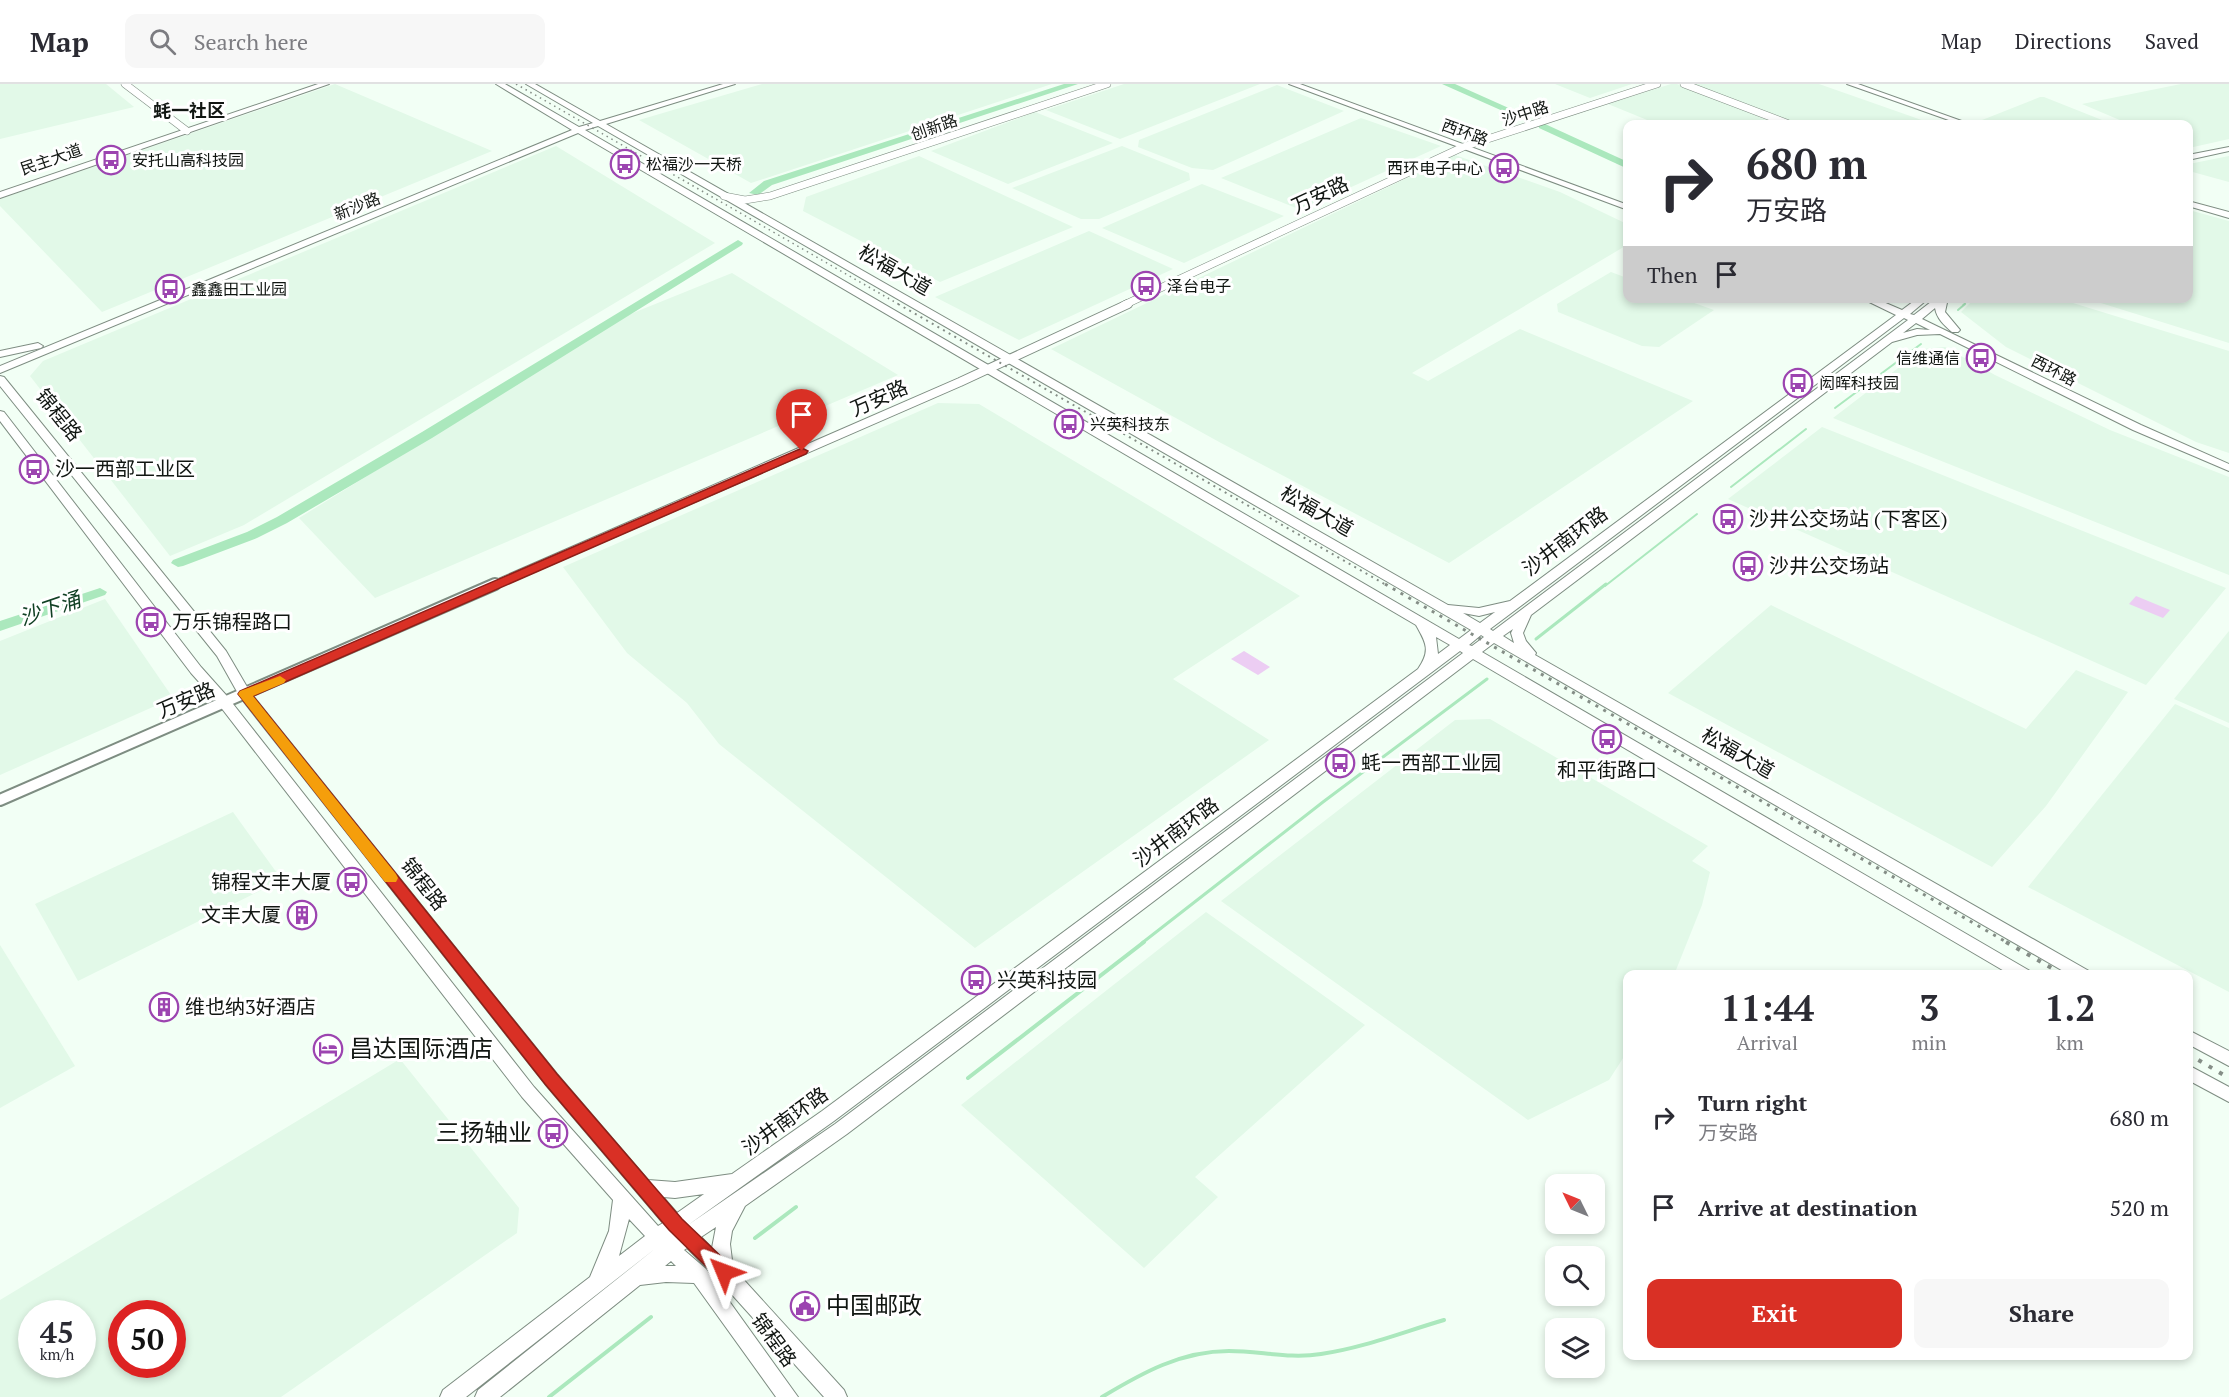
<!DOCTYPE html>
<html lang="en">
<head>
<meta charset="utf-8">
<style>
  body { margin:0; font-family:"PT Serif","Noto Sans SC",serif; background:#f7f7f7; color:#2b2b33; height:100vh; display:flex; flex-direction:column; font-size:22px; white-space:nowrap }
  * { box-sizing:border-box; margin:0 }
  p { font-size:20px; color:#7c7c81 }
  .icon { flex:none; width:33px; height:33px; fill:none; stroke:currentColor; stroke-width:2; stroke-linecap:round; stroke-linejoin:round }
  .map { position:relative; flex:1; overflow:hidden }
  .panel { position:absolute; left:1623px; top:886px; width:570px; height:390px; display:flex; flex-direction:column; background:#fff; border-radius:12px; box-shadow:0 3px 9px #0003 }
  .panel>* { flex:none }
  .hud { position:absolute; left:1623px; top:36px; width:570px; height:183px; border-radius:12px; box-shadow:0 3px 9px #0003; background:#fff; color:#2b2b33; overflow:hidden }
  .needle { width:39px; rotate:313deg }
  .tools { position:absolute; left:1545px; top:1090px; display:grid; gap:12px }
  .tools a { display:grid; place-items:center; width:60px; height:60px; border-radius:12px; background:#fff; box-shadow:0 3px 9px #0003; font-size:30px }
  .speed { position:absolute; left:18px; top:1216px; display:flex; gap:12px; font-size:30px; font-weight:700; text-align:center }
  .speed>* { display:grid; place-content:center; width:78px; height:78px; border-radius:50%; background:#fff; box-shadow:0 3px 9px #0003; line-height:1 }
  .speed small { font-size:15px; font-weight:400 }
  .speed .limit { border:9px solid #d22; background:#fff; color:#111 }
  .pin { position:absolute; display:grid; place-items:center; width:51px; height:51px; color:#fff; margin:-62px -26px; border-radius:50% 50% 50% 0; rotate:-45deg; box-shadow:0 0 6px #0007 }
  .pin .icon { rotate:45deg }
  .me { position:absolute; width:66px; margin:-33px; rotate:314deg; stroke-linejoin:round; filter:drop-shadow(0 0 4px #0008) }
  .turn { display:flex; align-items:center; gap:21px; height:126px; padding:0 24px; font-size:27px }
  .turn .icon { width:78px; height:78px; stroke-width:2.5 }
  .turn b { display:block; font-size:42px; line-height:51px }
  .then { display:flex; align-items:center; height:57px; padding:0 24px; background:#0003; gap:12px; font-size:22px }
  .eta { display:flex; justify-content:space-evenly; align-items:center; height:102px; text-align:center }
  .eta b { font-size:36px; font-weight:800; line-height:42px }
  .button { display:flex; gap:12px; margin-top:auto; padding:12px 24px }
  .button a { flex:1; height:69px; border-radius:12px; background:#d93025; color:#fff; font-size:24px; font-weight:800; line-height:69px; text-align:center }
  .button a+a { background:#f7f7f7; color:#2b2b33 }
  ul { padding:0; list-style:none }
  li { display:flex; align-items:center; gap:18px; height:90px; padding:0 24px }
  li div { flex:1 }
  li b { display:block; font-size:22px }
  li em { font-style:normal }
  header { display:flex; align-items:center; gap:36px; box-sizing:border-box; height:84px; padding:0 30px; background:#fff; border-bottom:2px solid #e1e1e2 }
  header strong { font-size:28px }
  nav { display:flex; gap:33px; margin-inline-start:auto; font-size:21px }
  .search { width:420px; height:54px; background:#f7f7f7; display:flex; align-items:center; gap:15px; box-sizing:border-box; padding:0 21px; border-radius:12px; color:#7c7c81; font-size:22px }
  .map>svg:first-child { display:block }
  .built { fill:#e2f9e8; fill-rule:evenodd }
  .green { fill:#eccdf3 }
  .lines { fill:none; stroke-linecap:round; stroke-linejoin:round }
  .stream-far3 { stroke:#abe8bd; stroke-width:1.5 }
  .stream-far2 { stroke:#abe8bd; stroke-width:2 }
  .stream-far1 { stroke:#abe8bd; stroke-width:3 }
  .stream { stroke:#abe8bd; stroke-width:4 }
  .river { fill:#abe8bd; fill-rule:evenodd }
  .minor-far2-casing { stroke:#7e8d82; stroke-width:8 }
  .minor-far1-casing { stroke:#7e8d82; stroke-width:10 }
  .minor-casing { stroke:#7e8d82; stroke-width:14 }
  .major-casing { stroke:#7e8d82; stroke-width:2 }
  .minor-far2 { stroke:#fff; stroke-width:7 }
  .minor-far1 { stroke:#fff; stroke-width:8 }
  .minor { stroke:#fff; stroke-width:10 }
  .major { fill:#fff; fill-rule:evenodd }
  .rail-far3 { stroke:#858e87; stroke-width:1.5; stroke-dasharray:1.5 4; stroke-linecap:butt }
  .rail-far2 { stroke:#858e87; stroke-width:2; stroke-dasharray:2 4.5; stroke-linecap:butt }
  .rail-far1 { stroke:#858e87; stroke-width:3; stroke-dasharray:3 6; stroke-linecap:butt }
  .rail { stroke:#858e87; stroke-width:4; stroke-dasharray:4 8; stroke-linecap:butt }
  .route { fill:#d93025; stroke:#8d1f18; stroke-width:1.5 }
  .slow { fill:#f59e0b }
  .labels { text-anchor:middle; stroke-width:6; stroke-linejoin:round; paint-order:stroke }
  .far-street-label { font-size:16px; fill:#111612; stroke:#fff }
  .far-poi-label { font-size:16px; fill:#111612; stroke:#fff; text-anchor:start }
  .far-quarter-label { font-size:18px; font-weight:bold; fill:#111612; stroke:#fff }
  .street-label { font-size:20px; fill:#111612; stroke:#fff }
  .poi-label { font-size:20px; fill:#111612; stroke:#fff; text-anchor:start }
  .water-label { font-size:21px; font-style:italic; fill:#114024; stroke:#fff }
  .near-poi-label { font-size:24px; fill:#111612; stroke:#fff; text-anchor:start }
</style>
</head>
<body>
<header>
<strong>Map</strong>
<div class="search"><svg class="icon" aria-label="search" viewBox="0 0 24 24"><circle cx="10" cy="10" r="6"/><path d="M15 15l6 6"/></svg>Search here</div>
<nav><a>Map</a><a>Directions</a><a>Saved</a></nav>
</header>
<div class="map">
<svg width="2229" height="1313" viewBox="0 0 2229 1313">
  <rect width="100%" height="100%" fill="#f2fff5"/>
  <g class="built">
    <polygon points="0,0 106,0 134,23 0,55"/>
    <polygon points="335,0 492,67 102,228 0,122 0,115"/>
    <polygon points="762,0 1052,0 751,99 639,36"/>
    <polygon points="1124,0 1260,0 1120,55 1046,26"/>
    <polygon points="1555,0 1632,0 1590,14"/>
    <polygon points="1671,0 1677,0 1783,40 1657,40 1608,20"/>
    <polygon points="1691,0 1819,0 1933,40 1799,40"/>
    <polygon points="2181,0 2229,0 2229,55 2189,64 2188,40 2129,40 2082,20"/>
    <polygon points="1277,1 1344,27 1213,86 1192,84 1138,63 1139,56"/>
    <polygon points="2040,13 2044,13 2112,40 1972,40"/>
    <polygon points="1035,28 1113,59 1008,100 931,67"/>
    <polygon points="1361,34 1441,62 1301,126 1221,94"/>
    <polygon points="556,62 715,159 244,441 170,472 30,292 43,277"/>
    <polygon points="1122,62 1189,89 1190,96 1099,135 1081,135 1012,104"/>
    <polygon points="1455,71 1560,108 1627,140 1627,161 1412,289 1428,297 1520,245 1693,317 1449,479 1221,359 1051,265"/>
    <polygon points="919,72 1073,143 940,198 803,127 806,113"/>
    <polygon points="2229,72 2229,98 2189,87 2189,80"/>
    <polygon points="1202,100 1284,132 1184,179 1102,144"/>
    <polygon points="2189,126 2229,137 2229,259 2088,215 2188,214"/>
    <polygon points="1089,147 1173,185 1019,256 935,213"/>
    <polygon points="1611,188 1627,194 1628,214 1683,215 1714,226 1659,263 1642,262 1558,228 1557,220"/>
    <polygon points="732,189 898,291 375,514 299,434 628,231"/>
    <polygon points="1974,215 2060,215 2229,267 2229,369 2196,358 2006,263 1961,228"/>
    <polygon points="1945,263 1995,291 2110,346 2229,393 2229,491 1833,334 1923,265"/>
    <polygon points="938,319 979,320 1300,512 1173,595 1269,656 975,864 719,660 687,619 627,569 563,483"/>
    <polygon points="1822,343 2226,504 2146,601 1728,415"/>
    <polygon points="105,515 173,614 0,691 0,557"/>
    <polygon points="1771,521 2026,645 2076,586 2128,608 2046,722 1992,783 1668,609"/>
    <polygon points="2229,547 2229,639 2174,615"/>
    <polygon points="2175,620 2229,644 2229,908 2028,803"/>
    <polygon points="1490,635 1708,762 1692,777 1710,788 1702,821 1674,891 1628,891 1627,968 1609,996 1528,1036 1221,817 1455,636"/>
    <polygon points="233,728 282,796 78,897 35,820"/>
    <polygon points="1206,828 1365,941 1195,1093 1218,1113 1144,1184 961,1021"/>
    <polygon points="0,861 75,982 0,1024"/>
    <path d="M400 975 519 1124 517 1149 281 1313H0V1216ZM32 1230H82V1281H32ZM122 1230H172V1281H122Z"/>
  </g>
  <g class="green">
    <polygon points="2136,512 2170,526 2163,534 2129,520"/>
    <polygon points="1244,567 1270,583 1258,591 1231,575"/>
  </g>
  <g class="lines">
    <polyline class="stream-far3" points="1963,221 1971,214"/>
    <g class="stream-far2">
      <polyline points="1958,226 1965,220"/>
      <polyline points="1835,324 1921,260"/>
      <polyline points="1731,403 1806,345"/>
      <polyline points="1605,502 1697,430"/>
    </g>
    <g class="stream-far1">
      <polyline points="1536,555 1606,500"/>
      <polyline points="1142,859 1323,718 1487,595"/>
    </g>
    <g class="stream">
      <polyline points="968,994 1144,858"/>
      <polyline points="755,1154 796,1123"/>
      <polyline points="549,1313 651,1233"/>
      <path d="M1102 1313C1142 1289 1181 1267 1229 1267 1260 1267 1289 1275 1321 1270 1363 1264 1403 1248 1444 1236"/>
    </g>
    <g class="river">
      <polygon points="1064,0 1078,0 772,101 758,111 749,109 764,97"/>
      <polygon points="1442,0 1455,0 1531,34 1523,36"/>
      <polygon points="1539,40 1545,40 1628,78 1628,85 1539,44"/>
      <polygon points="738,156 743,159 742,161 432,354 287,439 257,454 183,482 178,483 171,479 173,476 247,448 277,433 422,348"/>
      <polygon points="100,504 107,508 105,511 0,547 0,537"/>
    </g>
    <g class="minor-far2-casing">
      <g id="minor-far2">
        <polyline points="125,0 187,47"/>
        <polyline points="1684,0 1789,40"/>
        <polyline points="724,112 745,116 770,112 1107,0"/>
        <polyline points="1124,221 1463,63 1657,0"/>
      </g>
    </g>
    <g class="minor-far1-casing">
      <polyline id="minor-far1" points="492,502 960,298 1128,220"/>
    </g>
    <g class="minor-casing">
      <polyline id="minor" points="0,716 495,500"/>
    </g>
    <g class="major-casing">
      <g id="major">
        <polygon points="318,0 329,0 0,114 0,108"/>
        <path d="M496 0H505L579 43 593 39 526 0H535L600 37 723 0H735L606 40 1448 521 1479 524 1510 517 1896 231 1861 214H1874L1902 226 1918 214H1929L1910 230 1914 231 1936 214H1948L1945 228 1960 246 1958 248H1952C1944 241 1937 235 1935 224L1922 235 2141 341 2229 380V387L2133 346 1940 250 1917 251 1892 258 1531 531 1523 549 1526 557 1536 569 1535 571 2089 887 2091 891H2070L1494 559 1482 568 2030 887 2032 891H2011L1473 575 847 1050 745 1122 732 1147 730 1160 733 1184 844 1306 847 1313H824L717 1194 687 1164 684 1166 706 1185 798 1313H776L694 1199 666 1198 640 1201 500 1313H475L478 1306 656 1164 466 1313H440L443 1306 590 1193 609 1147 613 1116 522 1013 216 617 191 589 0 337V327L4 328 201 583 226 611 534 1003 658 1142 663 1139 545 1000 240 613 217 572 0 302V292L4 293 226 567 250 608 557 990 648 1096 675 1098 732 1090 822 1027 1418 585C1431 566 1426 559 1416 541L578 49 0 289V282L572 46ZM598 42 1471 546 1459 555 585 46ZM1904 234 1908 236 1493 547 1490 545ZM1916 239 1930 246 1917 245 1903 249ZM1495 528 1480 539 1463 529 1479 532ZM1513 545 1511 549 1514 559 1503 552ZM1481 551 1484 553 1472 562 1469 561ZM1436 553 1450 561 1438 570ZM1460 567 1463 569 835 1040 688 1141 834 1037ZM704 1110 677 1129 663 1113 675 1114ZM629 1135 645 1152 619 1172ZM716 1143 712 1164 701 1153ZM671 1177 676 1182H665Z"/>
        <polygon points="1289,0 1300,0 1628,121 1628,126"/>
        <polygon points="1847,0 1858,0 1970,40 1960,40"/>
        <polygon points="2229,63 2229,67 2188,76 2188,71"/>
        <polygon points="2188,117 2229,128 2229,134 2188,122"/>
        <polygon points="1897,214 1913,214 1909,217"/>
        <polygon points="38,259 43,262 41,264 0,273 0,267"/>
        <polygon points="2188,946 2229,967 2229,982 2188,960"/>
        <polygon points="2188,981 2229,1003 2229,1018 2188,996"/>
      </g>
    </g>
    <use href="#minor-far2" class="minor-far2"/>
    <use href="#minor-far1" class="minor-far1"/>
    <use href="#minor" class="minor"/>
    <use href="#major" class="major"/>
    <polyline class="rail-far3" points="516,0 900,221"/>
    <polyline class="rail-far2" points="898,220 1388,502"/>
    <polyline class="rail-far1" points="1385,500 2008,859"/>
    <g class="rail">
      <polyline points="2006,858 2064,891"/>
      <polyline points="2188,970 2229,994"/>
    </g>
  </g>
  <polygon class="route" points="802,364 808,367 806,370 253,612 557,990 682,1135 731,1182 734,1188 731,1194 724,1196 718,1194 669,1146 545,1000 238,610 240,607"/>
  <polygon class="slow" points="280,592 286,596 284,599 253,612 396,790 398,794 396,798 385,798 238,610 240,607"/>
  <defs>
    <g id="bus-ring" transform="scale(1.5)"><circle r="9.5" fill="#fff" stroke="#9c44b0" stroke-width="1.5"/><path d="M-5-6H5V4H4V6H2V4H-2V6H-4V4H-5ZM-3.5-4V0h7V-4ZM-3.5 1.2v1.5H-2V1.2ZM2 1.2v1.5H3.5V1.2Z" fill="#9c44b0"/></g>
    <g id="building-ring" transform="scale(1.5)"><circle r="9.5" fill="#fff" stroke="#9c44b0" stroke-width="1.5"/><path d="M-4-6H4V6H1V3H-1V6H-4ZM-2.5-4.3h1.7v1.8h-1.7ZM.8-4.3h1.7v1.8H.8ZM-2.5-1h1.7V.8h-1.7ZM.8-1h1.7V.8H.8Z" fill="#9c44b0"/></g>
    <g id="hotel-ring" transform="scale(1.5)"><circle r="9.5" fill="#fff" stroke="#9c44b0" stroke-width="1.5"/><path d="M-6-4.5h1.5V1H6V5H4.5V3h-9V5H-6ZM-4 0a1.8 1.8 0 1 1 3.6 0ZM.5 0V-2.5h3Q6-2.5 6 0Z" fill="#9c44b0"/></g>
    <g id="civic-ring" transform="scale(1.5)"><circle r="9.5" fill="#fff" stroke="#9c44b0" stroke-width="1.5"/><path d="M-.6-6.5H3V-4.5H.6V-3L4-1V1h2V6H-6V1h2V-1L-.6-3ZM-1.2 2.5V6h2.4V2.5Z" fill="#9c44b0"/></g>
  </defs>
  <g fill-rule="evenodd">
    <use href="#bus-ring" x="111" y="76"/>
    <use href="#bus-ring" x="625" y="80"/>
    <use href="#bus-ring" x="1504" y="84"/>
    <use href="#bus-ring" x="1146" y="202"/>
    <use href="#bus-ring" x="170" y="205"/>
    <use href="#bus-ring" x="1981" y="274"/>
    <use href="#bus-ring" x="1798" y="299"/>
    <use href="#bus-ring" x="1069" y="340"/>
    <use href="#bus-ring" x="34" y="385"/>
    <use href="#bus-ring" x="1728" y="435"/>
    <use href="#bus-ring" x="1748" y="482"/>
    <use href="#bus-ring" x="151" y="538"/>
    <use href="#bus-ring" x="1607" y="655"/>
    <use href="#bus-ring" x="1340" y="679"/>
    <use href="#bus-ring" x="352" y="798"/>
    <use href="#building-ring" x="302" y="831"/>
    <use href="#bus-ring" x="976" y="896"/>
    <use href="#building-ring" x="164" y="923"/>
    <use href="#hotel-ring" x="328" y="965"/>
    <use href="#bus-ring" x="553" y="1049"/>
    <use href="#civic-ring" x="805" y="1222"/>
  </g>
  <g class="labels">
    <g class="far-street-label">
      <text transform="translate(1525 29) rotate(-18)" y="6">沙中路</text>
      <text transform="translate(934 43) rotate(-19)" y="6">创新路</text>
      <text transform="translate(1465 48) rotate(20)" y="6">西环路</text>
      <text transform="translate(51 75) rotate(-19)" y="6">民主大道</text>
      <text transform="translate(357 122) rotate(-22)" y="6">新沙路</text>
      <text transform="translate(2054 286) rotate(27)" y="6">西环路</text>
    </g>
    <g class="far-poi-label">
      <text x="132" y="82">安托山高科技园</text>
      <text x="646" y="86">松福沙一天桥</text>
      <text x="1483" y="90" text-anchor="end">西环电子中心</text>
      <text x="1167" y="208">泽台电子</text>
      <text x="191" y="211">鑫鑫田工业园</text>
      <text x="1960" y="280" text-anchor="end">信维通信</text>
      <text x="1819" y="305">闳晖科技园</text>
      <text x="1090" y="346">兴英科技东</text>
    </g>
    <g class="far-quarter-label">
      <text x="189" y="33">蚝一社区</text>
    </g>
    <g class="street-label">
      <text transform="translate(1320 111) rotate(-25)" y="7">万安路</text>
      <text transform="translate(895 186) rotate(30)" y="7">松福大道</text>
      <text transform="translate(879 314) rotate(-24)" y="7">万安路</text>
      <text transform="translate(59 331) rotate(51)" y="7">锦程路</text>
      <text transform="translate(1317 427) rotate(30)" y="7">松福大道</text>
      <text transform="translate(1565 457) rotate(-37)" y="7">沙井南环路</text>
      <text transform="translate(186 616) rotate(-23)" y="7">万安路</text>
      <text transform="translate(1738 669) rotate(30)" y="7">松福大道</text>
      <text transform="translate(1176 748) rotate(-37)" y="7">沙井南环路</text>
      <text transform="translate(424 800) rotate(52)" y="7">锦程路</text>
      <text transform="translate(785 1037) rotate(-36)" y="7">沙井南环路</text>
      <text transform="translate(774 1256) rotate(54)" y="7">锦程路</text>
    </g>
    <g class="poi-label">
      <text x="55" y="392">沙一西部工业区</text>
      <text x="1749" y="442">沙井公交场站 (下客区)</text>
      <text x="1769" y="489">沙井公交场站</text>
      <text x="172" y="545">万乐锦程路口</text>
      <text x="1361" y="686">蚝一西部工业园</text>
      <text x="1607" y="693" text-anchor="middle">和平街路口</text>
      <text x="331" y="805" text-anchor="end">锦程文丰大厦</text>
      <text x="281" y="838" text-anchor="end">文丰大厦</text>
      <text x="997" y="903">兴英科技园</text>
      <text x="185" y="930">维也纳3好酒店</text>
    </g>
    <g class="water-label">
      <text transform="translate(50 525) rotate(-19)" y="7">沙下涌</text>
    </g>
    <g class="near-poi-label">
      <text x="349" y="973">昌达国际酒店</text>
      <text x="532" y="1057" text-anchor="end">三扬轴业</text>
      <text x="826" y="1230">中国邮政</text>
    </g>
  </g>
</svg>
<div class="tools">
<a><svg class="needle" viewBox="-14 -14 28 28"><path d="M0-13l5 13h-10z" fill="#e53935"/><path d="M0 13l5-13h-10z" fill="#7c7c81"/></svg></a>
<a><svg class="icon" aria-label="search" viewBox="0 0 24 24"><circle cx="10" cy="10" r="6"/><path d="M15 15l6 6"/></svg></a>
<a><svg class="icon" aria-label="layers" viewBox="0 0 24 24"><path d="M12 4l9 5-9 5-9-5zM3 14l9 5 9-5"/></svg></a>
</div>
<div class="speed"><div>45<small>km/h</small></div><div class="limit">50</div></div>
<div class="pin" style="left:802px;top:367px;background:#d93025"><svg class="icon" aria-label="arrive" viewBox="0 0 24 24"><path d="M6 21V4h12l-3 4 3 4H6"/></svg></div>
<svg class="me" style="left:724px;top:1188px" viewBox="-20 -20 40 40"><path d="M0-17L14 15 0 8-14 15z" fill="#d93025" stroke="#fff" stroke-width="4"/></svg>
<div class="hud">
<div class="turn"><svg class="icon" aria-label="right" viewBox="0 0 24 24"><path d="M7 20v-9h11M14 6l5 5-5 5"/></svg><div><b>680 m</b>万安路</div></div>
<div class="then">Then<svg class="icon" aria-label="arrive" viewBox="0 0 24 24"><path d="M6 21V4h12l-3 4 3 4H6"/></svg></div>
</div>
<section class="panel">
<div class="eta">
<div><b>11:44</b><p>Arrival</p></div>
<div><b>3</b><p>min</p></div>
<div><b>1.2</b><p>km</p></div>
</div>
<ul>
<li><svg class="icon" aria-label="right" viewBox="0 0 24 24"><path d="M7 20v-9h11M14 6l5 5-5 5"/></svg><div><b>Turn right</b><p>万安路</p></div><em>680 m</em></li>
<li><svg class="icon" aria-label="arrive" viewBox="0 0 24 24"><path d="M6 21V4h12l-3 4 3 4H6"/></svg><div><b>Arrive at destination</b></div><em>520 m</em></li>
</ul>
<div class="button"><a>Exit</a><a>Share</a></div>
</section>
</div>
</body>
</html>
